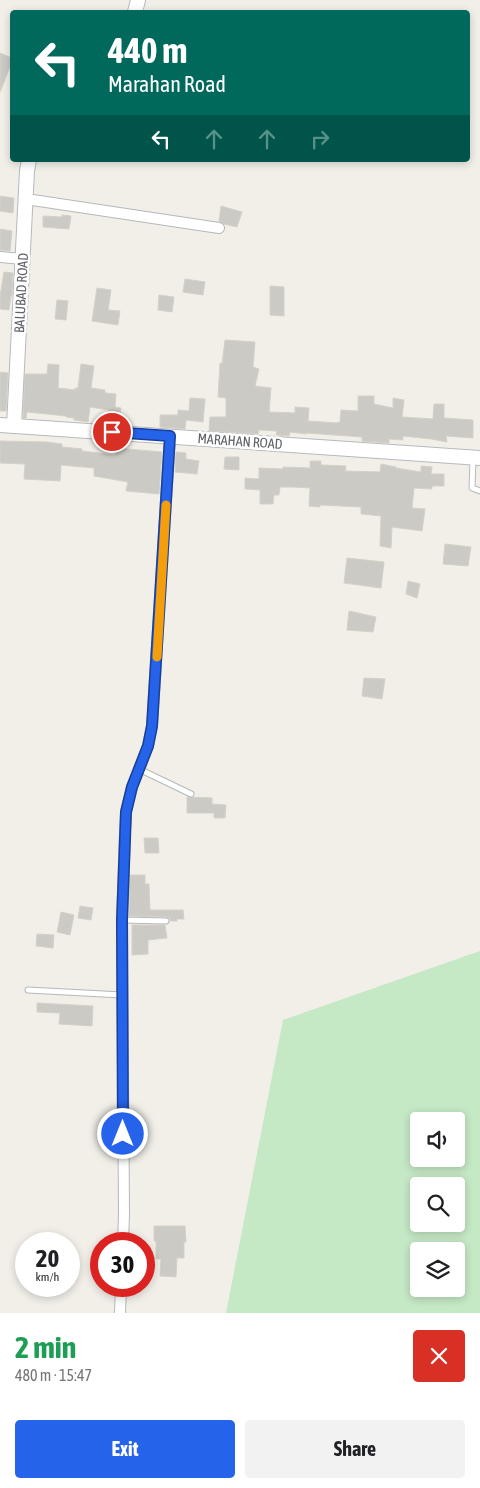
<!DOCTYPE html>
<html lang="en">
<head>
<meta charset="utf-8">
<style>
  body { margin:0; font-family:"Asap Condensed",sans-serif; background:#f2f2f2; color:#202124; height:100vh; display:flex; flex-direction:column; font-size:19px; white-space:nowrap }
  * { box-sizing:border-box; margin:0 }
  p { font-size:16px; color:#757577 }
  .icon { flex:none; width:28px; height:28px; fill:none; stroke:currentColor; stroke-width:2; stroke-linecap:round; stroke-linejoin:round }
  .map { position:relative; height:1313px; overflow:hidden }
  .panel { display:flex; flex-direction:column; background:#fff; flex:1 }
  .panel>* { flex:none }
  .hud { position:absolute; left:10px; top:10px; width:460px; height:152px; border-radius:5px; box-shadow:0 2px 8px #0003; background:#00695c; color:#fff; overflow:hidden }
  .buttons { position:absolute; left:410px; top:1112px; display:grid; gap:10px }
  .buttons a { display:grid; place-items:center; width:55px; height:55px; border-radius:5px; background:#fff; box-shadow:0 2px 8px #0003; font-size:25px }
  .speed { position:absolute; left:15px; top:1232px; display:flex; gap:10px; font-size:25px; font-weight:700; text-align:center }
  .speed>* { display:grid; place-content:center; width:65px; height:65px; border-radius:50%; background:#fff; box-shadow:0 2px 8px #0003; line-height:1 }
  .speed small { font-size:12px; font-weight:400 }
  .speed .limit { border:8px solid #d22; background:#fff; color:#111 }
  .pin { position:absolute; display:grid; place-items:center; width:42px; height:42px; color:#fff; margin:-21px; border:2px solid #fff; border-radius:50%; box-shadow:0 1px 5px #0007 }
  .me { position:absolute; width:55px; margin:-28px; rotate:0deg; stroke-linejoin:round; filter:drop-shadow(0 0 4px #0008) }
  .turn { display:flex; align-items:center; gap:18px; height:105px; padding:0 15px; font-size:22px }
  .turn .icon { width:65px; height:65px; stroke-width:2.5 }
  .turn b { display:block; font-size:35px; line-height:42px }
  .lanes { display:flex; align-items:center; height:48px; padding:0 15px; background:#0003; justify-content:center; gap:25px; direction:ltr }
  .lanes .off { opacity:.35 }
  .round { display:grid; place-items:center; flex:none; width:52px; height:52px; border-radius:5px; background:#f2f2f2 }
  .head { display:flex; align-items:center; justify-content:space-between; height:85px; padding:0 15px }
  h1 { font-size:30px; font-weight:700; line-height:38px; color:#1e9e55 }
  .cta { display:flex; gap:10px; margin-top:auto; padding:10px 15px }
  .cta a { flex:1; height:58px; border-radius:5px; background:#2563eb; color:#fff; font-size:20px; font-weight:700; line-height:58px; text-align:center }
  .cta a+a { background:#f2f2f2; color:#202124 }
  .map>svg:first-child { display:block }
  .green { fill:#c5e8c5; fill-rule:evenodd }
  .building { fill:#cccac5; stroke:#d6d1c6 }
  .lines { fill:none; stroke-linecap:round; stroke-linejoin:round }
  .lane-casing { stroke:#b5b8bc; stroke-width:7 }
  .street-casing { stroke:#b5b8bc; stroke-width:12 }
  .secondary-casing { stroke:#b6babf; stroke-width:16 }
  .lane { stroke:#fff; stroke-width:5 }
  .street { stroke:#fff; stroke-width:10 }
  .secondary { stroke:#fff; stroke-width:14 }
  .route-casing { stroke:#184099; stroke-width:12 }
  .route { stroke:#2563eb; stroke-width:9 }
  .slow { stroke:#f59e0b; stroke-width:9 }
  .labels { text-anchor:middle; stroke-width:5; stroke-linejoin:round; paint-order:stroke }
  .street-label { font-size:14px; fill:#5f6368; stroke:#fff }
</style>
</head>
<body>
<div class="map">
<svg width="480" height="1313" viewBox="0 0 480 1313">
  <rect width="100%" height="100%" fill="#f1efe8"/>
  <path class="green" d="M480 951V1313H226L283 1020ZM419 1121H456V1159H419ZM419 1186H456V1224H419ZM419 1251H456V1289H419Z"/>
  <g class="building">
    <polygon points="0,53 12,58 12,62 0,92"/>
    <polygon points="0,196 14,198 13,213 0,211"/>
    <polygon points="221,206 242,212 237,227 224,224 219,221"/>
    <polygon points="62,215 71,216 69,229 43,227 43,216 62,217"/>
    <polygon points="0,229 12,231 10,251 0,250"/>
    <polygon points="4,272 13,273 12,296 11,296 9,310 0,309 0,296"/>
    <polygon points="185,279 205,282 203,295 183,292"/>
    <polygon points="270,286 284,287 284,316 270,315"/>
    <polygon points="97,288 111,290 108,310 120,311 118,325 92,321"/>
    <polygon points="159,295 174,297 172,312 158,310"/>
    <polygon points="57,300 68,301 66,320 55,319"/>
    <polygon points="225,340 255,342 253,367 259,369 255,386 271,388 269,412 295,413 295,407 309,408 308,421 337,423 340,422 341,410 358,411 358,396 374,396 374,404 393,408 393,398 404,400 402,417 433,419 434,404 444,404 444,418 473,420 473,438 446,436 447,442 431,439 403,436 403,440 389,439 389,443 362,441 362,437 306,433 306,434 290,432 289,436 276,435 277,431 259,430 258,434 209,431 210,417 226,417 226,398 218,397 220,363 222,364"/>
    <polygon points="48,364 59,365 58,388 75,390 75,388 78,388 81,364 94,366 91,388 105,390 105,393 116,394 115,407 121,408 119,424 107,424 109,410 90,407 88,422 74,420 74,418 66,417 66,416 27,412 26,418 23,418 25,374 47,374"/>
    <polygon points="0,372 8,373 6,411 0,411"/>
    <polygon points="190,398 205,399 203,422 186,420 185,429 160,427 160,415 178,415 178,410 189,411"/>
    <polygon points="0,441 47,442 62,444 62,447 82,449 82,451 115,455 116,448 162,452 159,494 126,491 128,482 94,476 94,468 61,465 60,481 24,479 25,464 0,463"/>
    <polygon points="176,452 186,453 186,459 199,461 197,474 175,472"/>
    <polygon points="225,457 239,457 239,470 224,469"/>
    <polygon points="310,461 321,461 321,465 346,466 345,471 380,472 381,464 396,467 396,468 421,472 421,466 432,467 431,474 444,474 444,486 432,486 432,489 414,488 412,508 425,509 422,531 392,527 391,548 380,546 381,516 361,514 361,507 320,505 320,507 309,506 310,488 293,487 280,487 279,495 274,495 273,504 260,504 260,490 245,489 245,478 259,479 259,468 283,469 283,467 310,468"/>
    <polygon points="445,544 471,547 468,566 443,564"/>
    <polygon points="347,558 384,562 381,588 344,583"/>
    <polygon points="408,581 420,584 417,598 406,594"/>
    <polygon points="349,611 376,617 373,632 347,630"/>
    <polygon points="364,678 385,679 382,699 362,696"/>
    <polygon points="187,797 212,798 212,804 226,805 225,818 214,818 214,813 187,813"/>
    <polygon points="144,838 158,838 159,853 145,853"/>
    <polygon points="130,875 145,875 145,884 149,884 150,910 183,910 184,919 177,919 177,921 170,921 170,918 166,917 129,916"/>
    <polygon points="80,906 93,908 91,920 78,918"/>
    <polygon points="61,912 74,915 70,935 57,932"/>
    <polygon points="132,925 165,925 167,938 148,940 148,954 132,955"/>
    <polygon points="37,934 54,935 53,948 36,946"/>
    <polygon points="37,1003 93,1006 92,1026 59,1024 60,1013 37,1012"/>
    <polygon points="154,1226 185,1226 186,1242 184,1242 184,1258 177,1258 176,1277 160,1276 161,1259 156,1259 156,1241 154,1241"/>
  </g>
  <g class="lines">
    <g class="lane-casing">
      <g id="lane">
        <polyline points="473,460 472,488 480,491"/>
        <polyline points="139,769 191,794"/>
        <polyline points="122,920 166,921"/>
        <polyline points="28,990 122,995"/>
      </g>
    </g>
    <g class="street-casing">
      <g id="street">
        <polyline points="26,199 219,228"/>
        <polyline points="0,257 22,259"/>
        <polyline points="123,1244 124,1213 122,920 125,830 126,812 132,787 148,746 152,726 170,436"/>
        <polyline points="120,1313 121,1286"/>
      </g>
    </g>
    <g class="secondary-casing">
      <g id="secondary">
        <polyline points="135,12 138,0"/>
        <polyline points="0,425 480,458"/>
        <polyline points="14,426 27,171 29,160"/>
      </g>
    </g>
    <use href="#lane" class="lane"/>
    <use href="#street" class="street"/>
    <use href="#secondary" class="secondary"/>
  </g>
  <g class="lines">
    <g class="route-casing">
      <polyline id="route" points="112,432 170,436 152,726 148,746 132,787 126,812 122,920 123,1134"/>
    </g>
    <use href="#route" class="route"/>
    <polyline class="slow" points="157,657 166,505"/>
  </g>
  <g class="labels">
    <g class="street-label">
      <text transform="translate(21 293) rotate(-87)" y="5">BALUBAD ROAD</text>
      <text transform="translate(240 441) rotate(4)" y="5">MARAHAN ROAD</text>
    </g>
  </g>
</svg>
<div class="buttons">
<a><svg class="icon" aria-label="sound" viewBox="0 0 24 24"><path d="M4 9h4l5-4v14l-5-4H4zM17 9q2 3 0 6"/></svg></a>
<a><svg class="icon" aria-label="search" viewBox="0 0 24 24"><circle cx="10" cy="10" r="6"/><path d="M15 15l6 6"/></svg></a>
<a><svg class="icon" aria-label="layers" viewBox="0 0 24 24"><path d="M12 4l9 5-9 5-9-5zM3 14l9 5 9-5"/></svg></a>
</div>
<div class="speed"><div>20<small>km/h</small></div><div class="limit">30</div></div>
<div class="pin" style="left:112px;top:432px;background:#d93025"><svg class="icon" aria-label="arrive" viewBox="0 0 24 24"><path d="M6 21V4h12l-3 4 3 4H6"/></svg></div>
<svg class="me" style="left:123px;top:1134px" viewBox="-20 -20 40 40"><circle r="17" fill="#2563eb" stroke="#fff" stroke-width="3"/><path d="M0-11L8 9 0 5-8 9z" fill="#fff"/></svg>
<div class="hud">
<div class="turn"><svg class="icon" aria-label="left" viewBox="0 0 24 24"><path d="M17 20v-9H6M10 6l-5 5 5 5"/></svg><div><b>440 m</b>Marahan Road</div></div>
<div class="lanes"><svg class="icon" aria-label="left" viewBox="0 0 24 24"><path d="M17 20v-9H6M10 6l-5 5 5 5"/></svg><svg class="icon off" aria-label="ahead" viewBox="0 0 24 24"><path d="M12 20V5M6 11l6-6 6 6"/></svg><svg class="icon off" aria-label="ahead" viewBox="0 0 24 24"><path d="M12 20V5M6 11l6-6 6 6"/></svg><svg class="icon off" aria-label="right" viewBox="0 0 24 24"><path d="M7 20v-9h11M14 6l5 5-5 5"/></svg></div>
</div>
</div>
<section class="panel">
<div class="head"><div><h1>2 min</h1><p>480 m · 15:47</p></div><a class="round" style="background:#d93025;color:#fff"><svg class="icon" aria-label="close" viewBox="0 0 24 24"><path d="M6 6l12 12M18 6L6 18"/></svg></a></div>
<div class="cta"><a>Exit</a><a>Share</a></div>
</section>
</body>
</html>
